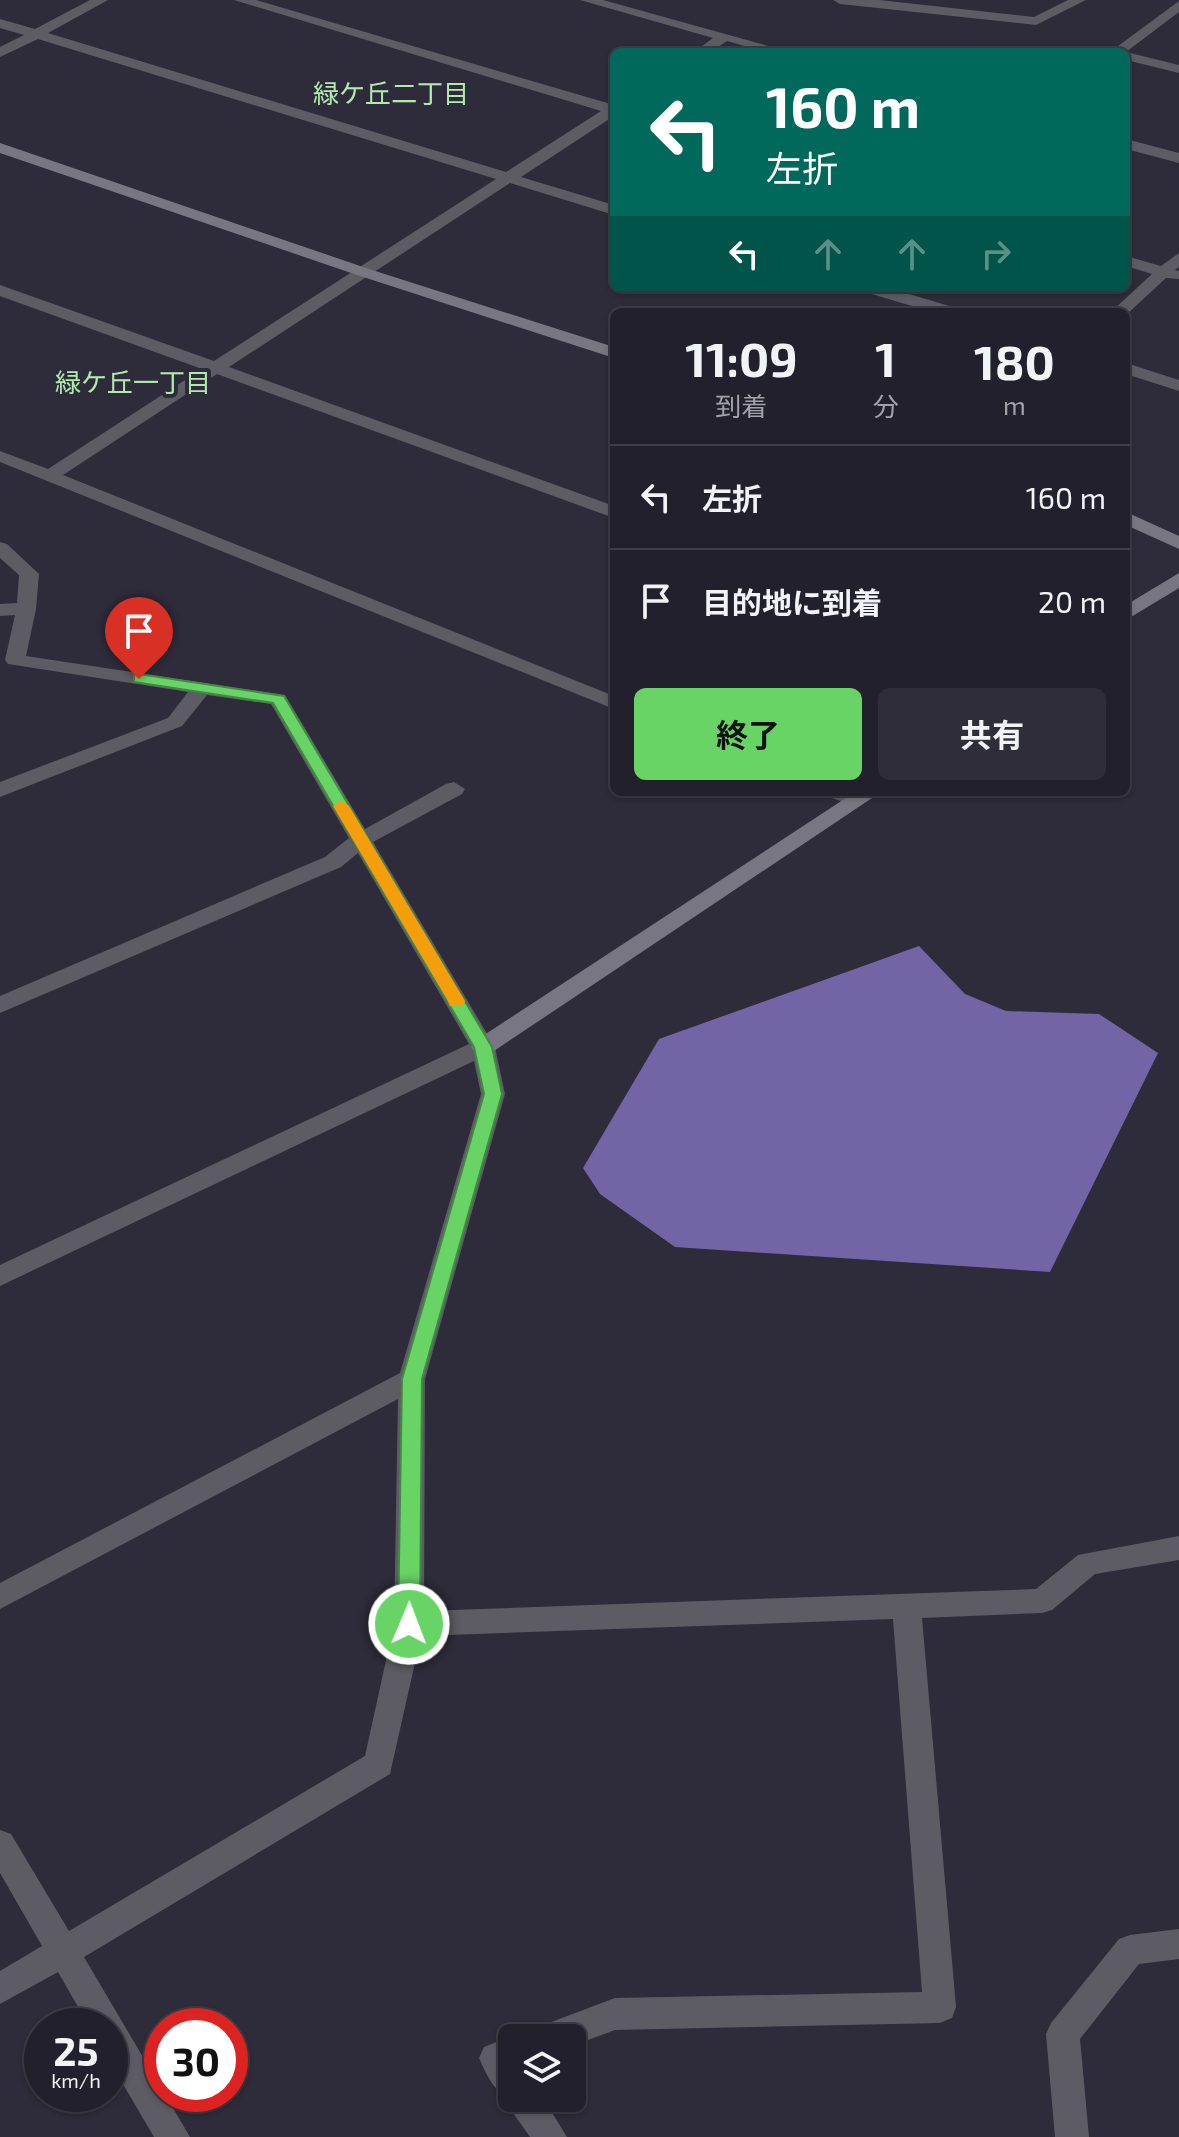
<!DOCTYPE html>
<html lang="ja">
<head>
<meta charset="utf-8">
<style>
  body { margin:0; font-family:"Exo 2","Noto Sans JP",sans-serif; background:#2e2d38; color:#f1f3f6; height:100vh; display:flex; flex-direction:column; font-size:30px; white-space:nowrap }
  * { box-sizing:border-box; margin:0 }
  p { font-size:26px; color:#a2a3a9 }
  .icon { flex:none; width:44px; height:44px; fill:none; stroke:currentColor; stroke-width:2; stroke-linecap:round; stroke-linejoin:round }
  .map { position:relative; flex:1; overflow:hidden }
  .side { position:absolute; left:610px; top:308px; width:520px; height:488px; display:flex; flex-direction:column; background:#22202c; border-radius:12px; box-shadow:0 2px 6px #0004,0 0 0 2px #3f3e48 }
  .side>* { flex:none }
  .guide { position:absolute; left:610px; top:48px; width:520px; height:244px; border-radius:12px; box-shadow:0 2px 6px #0004,0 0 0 2px #3f3e48; background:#00695c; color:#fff; overflow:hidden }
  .fabs { position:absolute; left:498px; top:2024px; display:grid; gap:16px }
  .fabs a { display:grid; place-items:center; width:88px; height:88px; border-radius:12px; background:#22202c; box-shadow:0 2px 6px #0004,0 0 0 2px #3f3e48; font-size:40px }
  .speed { position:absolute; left:24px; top:2008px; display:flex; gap:16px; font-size:40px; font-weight:700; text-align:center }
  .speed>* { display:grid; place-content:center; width:104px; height:104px; border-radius:50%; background:#22202c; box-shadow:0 2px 6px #0004,0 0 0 2px #3f3e48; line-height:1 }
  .speed small { font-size:20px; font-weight:400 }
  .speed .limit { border:12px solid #d22; background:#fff; color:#111 }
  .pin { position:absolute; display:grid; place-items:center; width:68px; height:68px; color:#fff; margin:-82px -34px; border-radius:50% 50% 50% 0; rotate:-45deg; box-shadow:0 0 8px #0007 }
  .pin .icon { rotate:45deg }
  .me { position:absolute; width:88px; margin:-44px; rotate:1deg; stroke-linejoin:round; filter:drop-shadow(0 0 6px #0008) }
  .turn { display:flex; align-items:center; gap:28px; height:168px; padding:0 24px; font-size:36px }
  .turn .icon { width:104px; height:104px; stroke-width:2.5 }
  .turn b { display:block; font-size:56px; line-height:68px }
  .lanes { display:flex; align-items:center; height:76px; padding:0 24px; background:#0003; justify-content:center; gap:40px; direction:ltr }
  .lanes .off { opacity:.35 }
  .eta { display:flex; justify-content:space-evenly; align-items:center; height:136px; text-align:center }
  .eta b { font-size:48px; font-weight:700; line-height:56px }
  .button { display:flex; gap:16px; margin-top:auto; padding:16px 24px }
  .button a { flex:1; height:92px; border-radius:12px; background:#67d465; color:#111; font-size:32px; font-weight:700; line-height:92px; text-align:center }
  .button a+a { background:#2e2d38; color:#f1f3f6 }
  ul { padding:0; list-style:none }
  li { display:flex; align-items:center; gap:24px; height:104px; padding:0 24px; border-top:2px solid #3f3e48 }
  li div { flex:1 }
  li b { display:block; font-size:30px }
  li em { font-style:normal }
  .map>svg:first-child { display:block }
  .water { fill:#7364a6 }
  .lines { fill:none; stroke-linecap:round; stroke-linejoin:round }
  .street { fill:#5d5c64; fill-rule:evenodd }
  .secondary { fill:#787682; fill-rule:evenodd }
  .route { fill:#67d465; stroke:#438a42; stroke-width:2 }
  .slow { fill:#f59e0b }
  .labels { text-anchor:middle; stroke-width:8; stroke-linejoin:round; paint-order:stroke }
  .far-neighbourhood-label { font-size:26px; fill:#b2eaae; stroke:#2e2b3a }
</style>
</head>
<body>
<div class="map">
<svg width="1179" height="2137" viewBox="0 0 1179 2137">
  <rect width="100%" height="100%" fill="#2e2b3a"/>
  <polygon class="water" points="919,946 965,994 1006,1011 1099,1014 1158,1053 1050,1272 675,1247 600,1194 583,1168 659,1039"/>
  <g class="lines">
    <g class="street">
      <polygon points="90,0 108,0 48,33 506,172 601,111 234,0 256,0 614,105 614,116 521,177 614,205 614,215 510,183 229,367 614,506 614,518 217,374 63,475 614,696 614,709 0,462 0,451 48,469 202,369 0,296 0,285 214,361 496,179 38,39 0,57 0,47 24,35 0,28 0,19 35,29"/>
      <polygon points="580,0 603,0 790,52 766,52 727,41 711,52 694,52 713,38"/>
      <polygon points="833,0 879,0 1034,17 1068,0 1086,0 1036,25 840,4"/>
      <polygon points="1179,1 1179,12 1126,52 1179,65 1179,73 1126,60 1126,52 1110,52"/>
      <polygon points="1126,139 1179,153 1179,163 1126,149"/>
      <polygon points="1179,253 1179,267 1175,270 1179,271 1179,279 1166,278 1126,315 1126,312 1111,312 1152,274 1126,266 1126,256 1161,266"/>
      <polygon points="863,288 889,288 956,308 958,312 932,312 865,292"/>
      <polygon points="1126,363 1179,380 1179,391 1126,374"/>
      <polygon points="0,542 7,544 39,574 36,609 26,656 285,695 365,829 446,784 454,782 465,789 462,794 373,842 495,1047 505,1094 425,1379 424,1611 1036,1589 1078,1555 1179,1536 1179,1560 1095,1574 1052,1610 1042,1613 922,1618 956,2007 952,2018 940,2023 615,2030 572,2046 572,2038 533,2038 538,2027 615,1998 922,1992 893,1619 421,1636 390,1774 84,1957 190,2137 154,2137 110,2062 110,2026 89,2026 58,1972 0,2004 0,1971 42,1946 0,1873 0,1830 11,1834 69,1931 365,1756 394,1624 398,1399 0,1609 0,1583 400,1373 481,1094 474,1061 0,1286 0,1265 469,1044 358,853 341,867 0,1013 0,996 325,857 349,838 271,704 207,695 182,726 0,797 0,782 168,718 188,692 8,664 5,660 15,615 0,616 0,604 17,603 19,575 0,558"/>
      <polygon points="826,792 857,792 869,800 858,807 829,797"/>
      <polygon points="1179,1929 1179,1959 1139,1964 1080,2039 1089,2137 1055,2137 1046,2034 1051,2023 1119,1939 1130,1935"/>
      <path d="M512 2036 517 2038H512V2098H543L567 2137H530L511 2110 507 2096C493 2091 485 2071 479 2058L484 2047Z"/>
    </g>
    <g class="secondary">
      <polygon points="0,143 369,269 614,347 614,358 357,275 0,153"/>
      <polygon points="1126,512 1179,536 1179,549 1126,525"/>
      <polygon points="1179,573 1179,588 1126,620 1126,605"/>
      <polygon points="855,792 881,792 491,1053 483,1055 475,1053 471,1047 475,1041"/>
    </g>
  </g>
  <polygon class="route" points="139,674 284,696 492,1047 502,1094 422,1379 420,1624 417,1631 409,1634 401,1631 398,1624 402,1379 484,1094 474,1047 273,703 134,682 134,675"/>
  <polygon class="slow" points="341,801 349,806 465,1001 463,1006 450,1006 448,1001 333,806"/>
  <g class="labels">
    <g class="far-neighbourhood-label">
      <text x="391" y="103">緑ケ丘二丁目</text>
      <text x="133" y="392">緑ケ丘一丁目</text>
    </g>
  </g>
</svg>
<div class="fabs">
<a><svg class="icon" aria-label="layers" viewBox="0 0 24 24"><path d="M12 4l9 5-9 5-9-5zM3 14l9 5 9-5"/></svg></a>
</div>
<div class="speed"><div>25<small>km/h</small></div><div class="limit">30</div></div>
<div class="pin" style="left:139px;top:679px;background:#d93025"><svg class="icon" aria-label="arrive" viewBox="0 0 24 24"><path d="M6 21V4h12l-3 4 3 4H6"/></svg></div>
<svg class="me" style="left:409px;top:1624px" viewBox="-20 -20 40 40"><circle r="17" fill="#67d465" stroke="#fff" stroke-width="3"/><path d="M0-11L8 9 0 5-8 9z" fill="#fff"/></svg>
<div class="guide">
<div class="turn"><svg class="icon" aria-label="left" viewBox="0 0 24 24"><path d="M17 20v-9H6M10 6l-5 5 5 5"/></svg><div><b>160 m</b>左折</div></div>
<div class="lanes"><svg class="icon" aria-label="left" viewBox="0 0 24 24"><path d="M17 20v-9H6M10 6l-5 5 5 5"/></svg><svg class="icon off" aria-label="ahead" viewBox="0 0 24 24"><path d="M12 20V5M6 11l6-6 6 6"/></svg><svg class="icon off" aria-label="ahead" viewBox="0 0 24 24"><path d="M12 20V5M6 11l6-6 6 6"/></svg><svg class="icon off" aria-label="right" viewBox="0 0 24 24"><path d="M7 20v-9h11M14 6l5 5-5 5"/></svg></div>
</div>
<section class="side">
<div class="eta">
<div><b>11:09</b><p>到着</p></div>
<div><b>1</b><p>分</p></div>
<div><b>180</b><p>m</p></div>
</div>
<ul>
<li><svg class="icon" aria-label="left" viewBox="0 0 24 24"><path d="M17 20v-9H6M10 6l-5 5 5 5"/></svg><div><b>左折</b></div><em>160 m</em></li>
<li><svg class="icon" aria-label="arrive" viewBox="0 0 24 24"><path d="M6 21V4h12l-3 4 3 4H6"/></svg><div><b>目的地に到着</b></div><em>20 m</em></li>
</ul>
<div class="button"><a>終了</a><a>共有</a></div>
</section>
</div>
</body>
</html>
